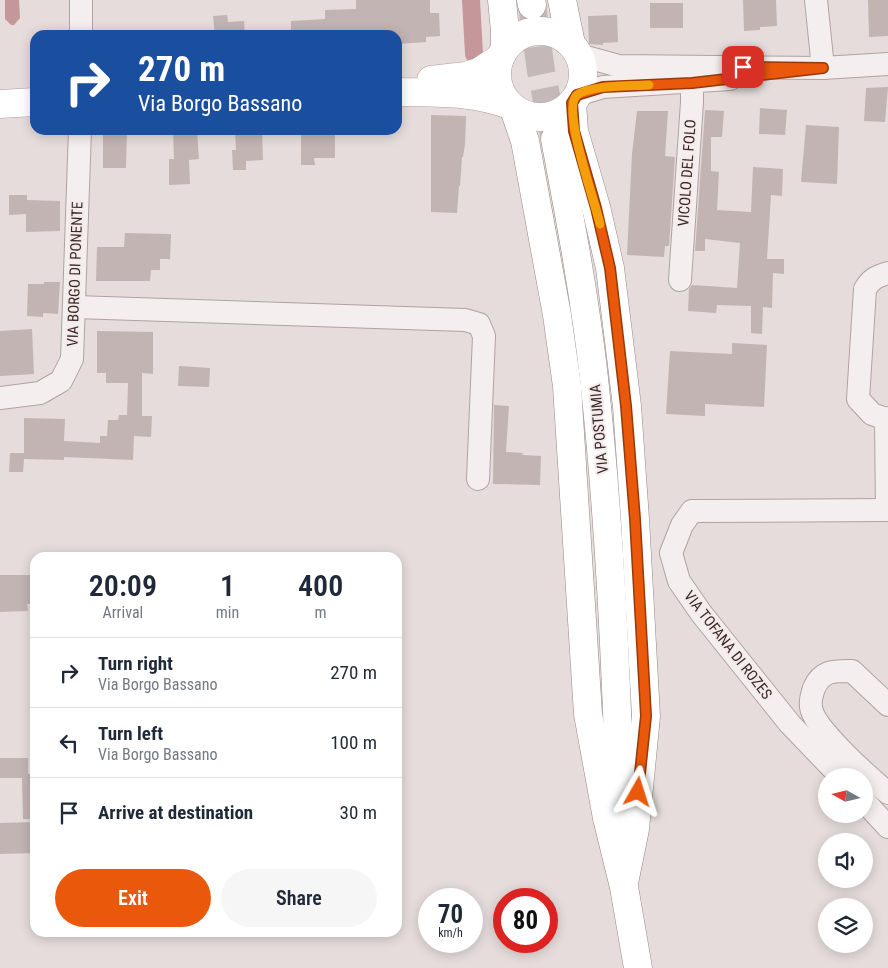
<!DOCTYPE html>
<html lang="en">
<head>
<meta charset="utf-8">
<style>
  body { margin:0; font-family:"Roboto Condensed",sans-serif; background:#f6f6f7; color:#1f2937; height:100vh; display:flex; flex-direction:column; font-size:19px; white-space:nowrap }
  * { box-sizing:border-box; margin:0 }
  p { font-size:16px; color:#747a83 }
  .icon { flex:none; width:28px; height:28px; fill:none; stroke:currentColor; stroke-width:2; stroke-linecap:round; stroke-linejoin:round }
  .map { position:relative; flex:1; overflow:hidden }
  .panel { position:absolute; left:30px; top:552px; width:372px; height:385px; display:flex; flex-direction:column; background:#fff; border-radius:15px; box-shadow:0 2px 12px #0003 }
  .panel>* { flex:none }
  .hud { position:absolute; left:30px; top:30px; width:372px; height:105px; border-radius:15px; box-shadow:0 2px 12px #0003; background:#1a4fa0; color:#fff; overflow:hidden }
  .needle { width:32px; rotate:278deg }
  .fabs { position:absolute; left:818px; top:768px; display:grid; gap:10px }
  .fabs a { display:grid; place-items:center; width:55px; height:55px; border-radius:50%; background:#fff; box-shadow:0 2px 12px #0003; font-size:25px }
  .speed { position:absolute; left:418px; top:888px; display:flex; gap:10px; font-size:25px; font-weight:700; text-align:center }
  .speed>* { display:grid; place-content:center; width:65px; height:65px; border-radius:50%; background:#fff; box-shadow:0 2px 12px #0003; line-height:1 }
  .speed small { font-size:12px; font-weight:400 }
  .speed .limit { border:8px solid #d22; background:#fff; color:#111 }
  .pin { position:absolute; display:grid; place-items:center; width:42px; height:42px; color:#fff; margin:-21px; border-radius:10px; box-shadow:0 2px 8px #0006 }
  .me { position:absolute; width:55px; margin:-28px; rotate:6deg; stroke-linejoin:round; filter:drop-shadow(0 0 4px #0008) }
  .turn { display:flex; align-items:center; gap:18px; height:105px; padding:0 25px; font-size:22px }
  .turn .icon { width:65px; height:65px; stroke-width:2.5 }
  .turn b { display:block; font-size:35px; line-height:42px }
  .eta { display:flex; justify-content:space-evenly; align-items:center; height:85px; text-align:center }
  .eta b { font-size:30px; font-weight:600; line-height:35px }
  .action { display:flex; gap:10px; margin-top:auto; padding:10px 25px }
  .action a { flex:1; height:58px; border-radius:30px; background:#ea580c; color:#fff; font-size:20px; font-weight:600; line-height:58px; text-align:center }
  .action a+a { background:#f6f6f7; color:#1f2937 }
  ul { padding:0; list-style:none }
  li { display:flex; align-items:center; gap:15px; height:70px; padding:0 25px; border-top:1px solid #e0e1e3 }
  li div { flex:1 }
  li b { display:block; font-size:19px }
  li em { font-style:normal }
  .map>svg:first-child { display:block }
  .water { fill:#c5979a }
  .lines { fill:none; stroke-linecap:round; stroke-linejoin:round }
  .canal { stroke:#c5979a; stroke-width:18 }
  .building { fill:#c2b4b3 }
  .highway-tunnel { stroke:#c4b8b8; stroke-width:28; stroke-dasharray:28 14; stroke-linecap:butt }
  .minor-casing { stroke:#afa2a2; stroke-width:24 }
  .major-casing { stroke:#b19c9b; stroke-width:29 }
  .highway-casing { stroke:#9c8584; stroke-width:29 }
  .minor { stroke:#f4efee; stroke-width:22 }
  .major { stroke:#fff; stroke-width:28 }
  .highway { stroke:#fff; stroke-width:28 }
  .route-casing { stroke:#983908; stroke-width:12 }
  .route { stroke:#ea580c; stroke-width:9 }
  .slow { stroke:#f59e0b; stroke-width:9 }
  .labels { text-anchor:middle; stroke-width:4; stroke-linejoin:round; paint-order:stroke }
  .street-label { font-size:15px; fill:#3b2826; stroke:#f3ebeb }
</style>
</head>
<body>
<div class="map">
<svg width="888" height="968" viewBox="0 0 888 968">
  <rect width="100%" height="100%" fill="#e6dcdc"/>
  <polygon class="water" points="5,0 19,0 20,18 14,25 11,25 5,19"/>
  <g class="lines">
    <polyline class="canal" points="471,0 474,54"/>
  </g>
  <g class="building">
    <polygon points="356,0 430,0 430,13 439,13 440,36 426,37 426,42 398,44 398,35 291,35 291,21 325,19 325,10 356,9"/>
    <polygon points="743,0 776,0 777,26 760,27 760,30 744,31"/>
    <polygon points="868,0 888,0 888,36 869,37"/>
    <rect x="650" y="3" width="33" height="25"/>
    <polygon points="227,15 228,22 244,21 245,35 215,35 213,16"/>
    <polygon points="617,15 618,42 603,43 603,45 589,44 588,16"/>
    <polygon points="888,87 885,122 864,121 866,88"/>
    <polygon points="760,108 787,110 785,135 759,134"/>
    <polygon points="705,110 724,111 722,137 711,137 711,171 719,172 717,210 751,212 753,167 783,169 782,196 771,195 767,259 784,259 784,274 773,273 772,308 763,307 762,334 751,333 751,306 717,305 716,313 688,311 689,289 692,285 737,288 740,243 705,239 705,251 695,251"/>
    <polygon points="637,111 668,111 665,156 675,157 669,246 665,246 664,257 627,255 632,154"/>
    <polygon points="431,115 466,116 465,144 463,157 462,157 460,186 459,186 457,213 431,212"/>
    <polygon points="806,125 839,127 837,184 801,182"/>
    <polygon points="173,130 197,130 199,159 189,160 190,184 169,185 169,159 174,159"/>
    <polygon points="235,130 262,130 263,160 246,161 246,170 233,170 232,150 236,150"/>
    <polygon points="301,130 327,130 335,132 335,158 314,158 315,165 301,165"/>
    <polygon points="114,132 127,132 126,168 103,168 103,134 114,134"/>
    <polygon points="9,195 27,195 27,200 60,201 60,231 26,232 26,214 9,215"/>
    <polygon points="125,233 171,234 170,259 160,259 160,270 151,270 150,281 96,281 97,247 124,247"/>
    <polygon points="44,282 60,282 58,314 43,313 43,317 27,316 28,284 44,284"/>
    <polygon points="32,329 34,374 0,376 0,331"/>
    <polygon points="97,331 153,332 153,374 142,373 142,416 152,416 151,437 134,436 133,460 64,457 64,460 24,459 23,472 9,472 10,453 24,453 24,418 65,419 64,441 100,443 100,436 107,436 108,420 118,420 119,415 127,415 128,383 106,383 106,373 97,373"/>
    <polygon points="732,343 767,345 764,407 705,404 705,416 666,414 670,351 732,354"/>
    <polygon points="179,366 210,368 209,387 178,386"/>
    <polygon points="494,405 509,406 506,452 523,453 522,455 541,456 540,485 493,484"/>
    <polygon points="0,575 35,575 35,604 27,604 28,611 0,612"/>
    <polygon points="0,758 28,758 28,774 35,773 35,819 23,819 22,778 0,778"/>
    <polygon points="35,822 35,853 0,854 0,823"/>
  </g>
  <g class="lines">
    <polyline class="highway-tunnel" points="532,5 541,71 555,139"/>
    <g class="minor-casing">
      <g id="minor">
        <polyline points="816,0 823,68"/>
        <polyline points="81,35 81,0"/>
        <polyline points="579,55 619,66 823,68 888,64"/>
        <polyline points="577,95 603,87 730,79"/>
        <path d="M888 273C877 276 871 279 865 289L858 399 872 414 886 419 888 418"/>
        <polyline points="680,280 692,102 692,67"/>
        <polyline points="75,307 465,320 479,324 484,336 478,479"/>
        <polyline points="0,398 40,393 61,381 72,359 80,130"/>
        <polyline points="886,419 887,510"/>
        <path d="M888 705 852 671C834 671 822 670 814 688 812 694 810 701 811 707 813 728 871 779 888 793"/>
        <polyline points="840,776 790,724 701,613 679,581 671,553 682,525 692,511 888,510"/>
        <polyline points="864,801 888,827"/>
      </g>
    </g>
    <g class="major-casing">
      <g id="major">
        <circle cx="540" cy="74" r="43"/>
        <polyline points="431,80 466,76 479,72 500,58"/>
        <path d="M398 92C438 93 471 91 510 105"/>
        <polyline points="0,104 35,102"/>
      </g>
    </g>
    <g class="highway-casing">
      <g id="highway">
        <polyline points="502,0 505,31 505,48"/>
        <polyline points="531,0 532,5"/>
        <polyline points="562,0 571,44"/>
        <polyline points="572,103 574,131 596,207 610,268 627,406 635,519 646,716 635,829 625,878"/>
        <polyline points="514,109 525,141 557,315 567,386 588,714 607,818 624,887 638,968"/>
        <path d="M555 139C570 218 585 298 594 378 610 524 616 672 621 819"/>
      </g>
    </g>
    <use href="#minor" class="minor"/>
    <use href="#major" class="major"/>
    <use href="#highway" class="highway"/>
  </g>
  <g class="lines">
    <g class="route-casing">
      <polyline id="route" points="638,792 646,716 635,519 626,406 610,268 596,208 574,131 572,103 577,95 603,87 692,83 823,68 743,67"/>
    </g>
    <use href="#route" class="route"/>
    <path class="slow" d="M600 224C595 202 561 108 577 95 590 85 632 86 649 85"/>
  </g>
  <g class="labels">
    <g class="street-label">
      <text transform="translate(687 173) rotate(-86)" y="5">VICOLO DEL FOLO</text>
      <text transform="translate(75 274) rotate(-88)" y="5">VIA BORGO DI PONENTE</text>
      <text transform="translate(599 429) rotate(-95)" y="5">VIA POSTUMIA</text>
      <text transform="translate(728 645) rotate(52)" y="5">VIA TOFANA DI ROZES</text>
    </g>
  </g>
</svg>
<div class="fabs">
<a><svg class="needle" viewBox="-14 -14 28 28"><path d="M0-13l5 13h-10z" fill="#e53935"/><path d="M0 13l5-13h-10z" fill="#747a83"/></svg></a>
<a><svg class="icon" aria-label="sound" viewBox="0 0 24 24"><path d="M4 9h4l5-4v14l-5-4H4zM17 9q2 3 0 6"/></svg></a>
<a><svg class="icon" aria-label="layers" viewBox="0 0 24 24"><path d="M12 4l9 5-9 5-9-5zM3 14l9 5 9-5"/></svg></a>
</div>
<div class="speed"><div>70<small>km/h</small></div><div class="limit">80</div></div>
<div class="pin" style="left:743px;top:67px;background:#d93025"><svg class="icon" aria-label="arrive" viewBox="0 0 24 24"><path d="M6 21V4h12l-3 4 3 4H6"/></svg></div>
<svg class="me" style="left:638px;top:792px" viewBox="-20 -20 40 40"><path d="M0-17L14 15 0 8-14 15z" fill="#ea580c" stroke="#fff" stroke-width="4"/></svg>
<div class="hud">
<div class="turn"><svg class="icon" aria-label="right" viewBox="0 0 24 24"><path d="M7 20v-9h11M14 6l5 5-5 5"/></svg><div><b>270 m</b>Via Borgo Bassano</div></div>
</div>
<section class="panel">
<div class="eta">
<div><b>20:09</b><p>Arrival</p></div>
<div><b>1</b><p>min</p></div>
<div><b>400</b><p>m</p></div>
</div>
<ul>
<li><svg class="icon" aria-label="right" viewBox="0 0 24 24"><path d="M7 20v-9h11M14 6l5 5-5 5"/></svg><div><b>Turn right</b><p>Via Borgo Bassano</p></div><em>270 m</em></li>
<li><svg class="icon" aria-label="left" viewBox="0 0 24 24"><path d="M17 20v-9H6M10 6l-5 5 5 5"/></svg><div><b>Turn left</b><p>Via Borgo Bassano</p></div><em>100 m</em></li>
<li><svg class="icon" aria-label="arrive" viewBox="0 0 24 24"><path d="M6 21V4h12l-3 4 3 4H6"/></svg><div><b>Arrive at destination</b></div><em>30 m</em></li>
</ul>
<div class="action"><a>Exit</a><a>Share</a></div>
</section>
</div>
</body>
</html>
